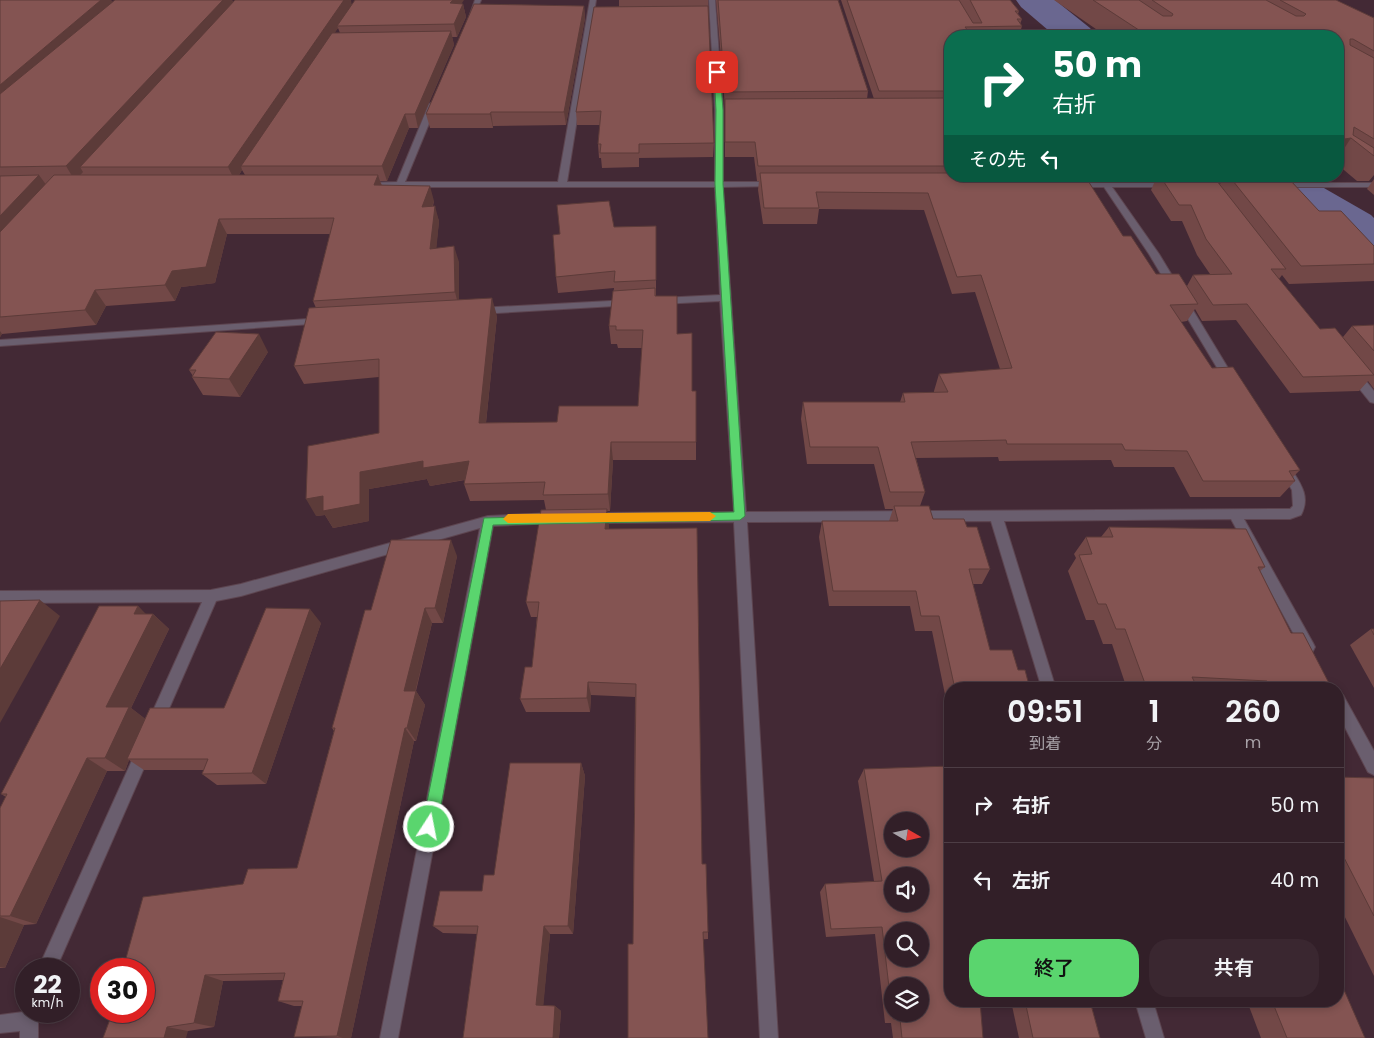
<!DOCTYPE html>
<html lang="ja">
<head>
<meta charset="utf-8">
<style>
  body { margin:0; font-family:Poppins,"Noto Sans JP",sans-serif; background:#3a2730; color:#f1f3f6; height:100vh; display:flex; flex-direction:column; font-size:19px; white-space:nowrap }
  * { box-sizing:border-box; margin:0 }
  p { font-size:16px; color:#a8a2a8 }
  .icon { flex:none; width:28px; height:28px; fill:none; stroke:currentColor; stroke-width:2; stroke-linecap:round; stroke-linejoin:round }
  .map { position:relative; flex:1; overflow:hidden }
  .details { position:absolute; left:944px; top:682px; width:400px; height:325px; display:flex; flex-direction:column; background:#321f28; border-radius:20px; box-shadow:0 2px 8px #0003,0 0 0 1px #4d3d45 }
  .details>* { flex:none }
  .hud { position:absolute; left:944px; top:30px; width:400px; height:152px; border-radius:20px; box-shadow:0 2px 8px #0003,0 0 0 1px #4d3d45; background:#0b6e4f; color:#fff; overflow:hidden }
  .needle { width:32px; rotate:99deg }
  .buttons { position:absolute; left:884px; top:812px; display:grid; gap:10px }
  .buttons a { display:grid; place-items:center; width:45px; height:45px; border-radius:50%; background:#321f28; box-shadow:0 2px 8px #0003,0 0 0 1px #4d3d45; font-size:25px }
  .speed { position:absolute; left:15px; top:958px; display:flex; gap:10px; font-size:25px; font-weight:700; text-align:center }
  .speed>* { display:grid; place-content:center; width:65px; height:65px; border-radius:50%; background:#321f28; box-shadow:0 2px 8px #0003,0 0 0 1px #4d3d45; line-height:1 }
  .speed small { font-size:12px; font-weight:400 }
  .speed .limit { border:8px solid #d22; background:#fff; color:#111 }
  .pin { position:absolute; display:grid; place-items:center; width:42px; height:42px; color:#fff; margin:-21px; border-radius:10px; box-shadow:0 2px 8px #0006 }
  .me { position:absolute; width:55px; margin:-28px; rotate:11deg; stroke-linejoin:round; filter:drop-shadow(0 0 4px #0008) }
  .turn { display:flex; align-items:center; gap:18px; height:105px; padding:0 25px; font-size:22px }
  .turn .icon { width:65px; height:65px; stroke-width:2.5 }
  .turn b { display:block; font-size:35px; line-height:42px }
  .then { display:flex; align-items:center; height:48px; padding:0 25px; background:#0003; gap:10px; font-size:19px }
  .eta { display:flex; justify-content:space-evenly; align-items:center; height:85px; text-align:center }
  .eta b { font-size:30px; font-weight:600; line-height:35px }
  .button { display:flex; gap:10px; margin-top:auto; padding:10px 25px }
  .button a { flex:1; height:58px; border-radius:20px; background:#5ad56e; color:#111; font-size:20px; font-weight:600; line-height:58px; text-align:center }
  .button a+a { background:#3a2730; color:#f1f3f6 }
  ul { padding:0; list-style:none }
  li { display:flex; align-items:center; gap:15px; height:75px; padding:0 25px; border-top:1px solid #4d3d45 }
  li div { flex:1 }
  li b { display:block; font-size:19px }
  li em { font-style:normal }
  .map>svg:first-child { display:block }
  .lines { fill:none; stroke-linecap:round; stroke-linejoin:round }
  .river { fill:#6a6790; fill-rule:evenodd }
  .minor-casing { stroke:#5d4550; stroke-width:2 }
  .minor { fill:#6a5e6e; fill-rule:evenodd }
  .wall { fill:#724847; fill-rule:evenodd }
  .shaded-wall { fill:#5c3b39 }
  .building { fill:#845452; stroke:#5c3b39; fill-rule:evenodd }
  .route { fill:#5ad56e; stroke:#3a8a48 }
  .slow { fill:#f59e0b }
</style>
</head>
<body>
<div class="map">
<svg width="1374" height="1038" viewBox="0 0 1374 1038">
  <rect width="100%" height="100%" fill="#432935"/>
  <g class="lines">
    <g class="river">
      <polygon points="1016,0 1055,0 1090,28 1096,36 1055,36 1021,7"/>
      <polygon points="1244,176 1303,176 1371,215 1374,218 1374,264 1355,259 1335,237 1251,186"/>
    </g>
    <g class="minor-casing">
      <g id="minor">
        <polygon points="475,0 481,0 473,19 468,20"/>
        <path d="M590 0H596L567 182H715V110L709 0H715L723 110V182H774L778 184 774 186 723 187 746 512 1290 509 1293 506 1292 490 1280 470 1286 466 1290 467C1300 483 1311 496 1301 515L1290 519H1244L1313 643 1315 647 1313 651 1308 653 1303 651 1231 519 1004 521 1056 689H1042L991 521 747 522 778 1038H760L734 522 592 523 588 521 586 518 588 515 592 513 734 512 720 301 661 304 656 301 661 298 720 295 715 187H364L360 185 364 183 397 182 429 104 433 102 437 104 405 182H558Z"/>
        <polygon points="1071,183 1172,183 1173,185 1169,187 1112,187 1159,254 1237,383 1236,386 1228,386 1149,254 1104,187 1074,187 1070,185"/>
        <polygon points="1276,183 1374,183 1374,187 1279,187 1275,185"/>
        <polygon points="629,300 632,301 632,305 479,314 474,311 479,308"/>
        <polygon points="322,318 326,319 326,323 0,346 0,340"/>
        <polygon points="1354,370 1358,371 1374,391 1374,403 1370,402 1350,377 1349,374 1350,371"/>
        <polygon points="555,513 559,515 561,518 559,521 555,523 493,526 398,1038 380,1038 480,528 241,596 216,601 161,727 156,729 151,727 148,722 202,602 0,603 0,591 211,590 241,584 488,516"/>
        <polygon points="1338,693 1343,695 1374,751 1374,775 1368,772 1338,714"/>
        <polygon points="143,745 148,747 151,752 56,969 38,969 138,747"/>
        <polygon points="1135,1001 1153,1001 1164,1038 1146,1038"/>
        <polygon points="26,1004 26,1011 41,1011 38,1020 38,1038 20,1038 20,1031 0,1033 0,1015 23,1012"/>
      </g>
    </g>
    <use href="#minor" class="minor"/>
  </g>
  <g class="wall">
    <path d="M0 0H111L112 2 115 0H232L233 2 352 4H463L466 17 457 37H452L454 45 418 128H409L387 181H380L382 185 434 201 433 206 439 221 436 248 459 262V300L497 316 486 423 557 422 638 406 642 348H618L617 344H611L609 326 614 288 558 293 556 277 614 227 656 243V296L677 334 692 391 696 442V460H613L610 511H607L609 529 702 864 708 932V939L633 944 635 697 591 695 590 712H526L520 699 532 667 537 617H531L526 602 546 510 544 500 470 501 464 484 465 480 430 486 427 479 369 489V521L333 528 325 515 316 516 379 433V377L304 384 294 366 316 308 313 301 330 234H227L215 283 181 287 175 301 106 306 96 325 2 334 0 337ZM338 28 340 33H334ZM242 170 245 175H239Z"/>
    <polygon points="619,0 708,0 714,143 713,157 639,158 639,167 602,168 601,158 599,158 598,144 600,125 577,125 576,112 619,7"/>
    <polygon points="716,0 838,0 868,91 867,99 874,99 841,0 1010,0 1019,11 1018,14 1022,19 1020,24 1022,26 1019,36 950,36 950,176 1123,236 1156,274 1187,286 1193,275 1210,274 1197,255 1182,221 1171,221 1151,190 1155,181 1145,181 1142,176 1213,176 1220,184 1224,176 1230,176 1233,180 1319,211 1374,246 1374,281 1289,284 1282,275 1279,279 1320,329 1343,337 1352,326 1374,325 1374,389 1368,381 1359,391 1290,393 1236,320 1202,321 1195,309 1187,321 1181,322 1212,368 1300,470 1293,477 1295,481 1280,497 1190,497 1174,467 1114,467 1111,460 999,461 998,457 916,458 925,492 920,506 933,519 967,527 990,569 982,584 973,584 990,650 1018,670 1030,689 950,689 950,719 932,631 915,631 910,606 829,606 819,537 822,521 889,521 893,509 885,509 874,464 807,464 801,419 803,402 900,402 903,393 934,392 934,391 939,374 1000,369 975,292 952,294 924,210 819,209 817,224 763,224 758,190 759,181 757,181 754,157 725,157 725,106"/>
    <polygon points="1054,0 1336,0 1374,18 1374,175 1369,181 1357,181 1338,165 1338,36 1106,36"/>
    <polygon points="584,6 585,18 566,125 493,126 493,128 430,128 426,114"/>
    <polygon points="1374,179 1374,195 1367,189"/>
    <polygon points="268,352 240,397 203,395 192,377 193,376 189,370"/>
    <polygon points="1109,527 1265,567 1260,571 1291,633 1332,689 1127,689 1112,644 1103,644 1094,620 1086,620 1068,571 1076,558 1074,554 1086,537 1101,537"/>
    <polygon points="457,556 443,623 432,623 416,691 425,705 416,741 414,741 351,1038 294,1037 302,1006 294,1006 278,1001 283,980 223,981 214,1027 188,1031 103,1038 243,884 297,868 334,731 332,728 371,610"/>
    <polygon points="138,606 145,614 153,614 169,629 131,708 145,719 224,708 321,623 266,784 217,785 202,774 204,770 144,770 129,760 125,771 107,771 36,924 24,925 5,968 0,968 0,808 6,797 1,794"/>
    <polygon points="1371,629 1374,629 1374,688 1350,645"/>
    <polygon points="1338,699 1343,710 1338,713"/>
    <polygon points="581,763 585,776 573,934 550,934 543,1005 555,1006 561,1011 559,1038 463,1038 477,934 443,933 433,926 482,891"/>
    <polygon points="864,769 983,1038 893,1038 891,1023 885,1023 875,934 826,937 820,892 825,884 874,881 858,781"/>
    <polygon points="1338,777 1374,778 1374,976 1338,903"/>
    <polygon points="1011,1001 1090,1001 1100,1038 1019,1038"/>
    <polygon points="1247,1001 1338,1001 1365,1038 1261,1038"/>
  </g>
  <g class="shaded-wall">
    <polygon points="101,0 111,0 115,7 0,107 0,85"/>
    <polygon points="223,0 232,0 235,6 80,167 83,172 75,181 66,166"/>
    <polygon points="344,0 351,0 352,6 337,26 338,28 245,166 241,166 242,170 235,181 228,167"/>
    <polygon points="453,0 464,0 453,17 450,3"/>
    <polygon points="463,4 466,17 457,37 454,24"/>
    <polygon points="584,6 585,18 566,125 564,112"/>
    <polygon points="451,31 454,45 418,128 415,114"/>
    <polygon points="491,112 493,126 493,128 490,114"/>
    <polygon points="405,114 409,128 387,181 382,166"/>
    <polygon points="1351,138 1338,158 1338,140"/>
    <polygon points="39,175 50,190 0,244 0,216"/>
    <polygon points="378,175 383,190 374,185"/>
    <polygon points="430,186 434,201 427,222 422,207"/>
    <polygon points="435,206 439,221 435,264 430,249"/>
    <polygon points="219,219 227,234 215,283 181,287 175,301 165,285 172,271"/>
    <polygon points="454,246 459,262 459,308 455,292"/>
    <polygon points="95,290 106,306 96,325 85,310"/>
    <polygon points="492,298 497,316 484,441 479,423"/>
    <polygon points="0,331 2,334 0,337"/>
    <polygon points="259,334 268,352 240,397 229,379"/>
    <polygon points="611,442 613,460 610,511 608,494"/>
    <polygon points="423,461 469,461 474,478 430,486 427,479 369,489 369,521 333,528 325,515 316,516 306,499 360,472"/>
    <polygon points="607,509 609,525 608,545 605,529"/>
    <polygon points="451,540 457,556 443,623 435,608"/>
    <polygon points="40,600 60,616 0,723 0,669"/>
    <polygon points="138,606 150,618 153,614 169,629 131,708 147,720 127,759 129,760 125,771 105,758 106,707 134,614"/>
    <polygon points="425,608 432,623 412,705 404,691"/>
    <polygon points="310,609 321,623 266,784 252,773"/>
    <polygon points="588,682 591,695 590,712 587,698"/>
    <polygon points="416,691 425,705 416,741 407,728"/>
    <polygon points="405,728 414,741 351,1038 343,1038 337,1036"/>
    <polygon points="87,758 107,771 36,924 10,916"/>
    <polygon points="581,763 585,776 573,934 568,926"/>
    <polygon points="0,917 24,925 5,968 0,967"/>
    <polygon points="544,926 550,934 543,1010 536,1005"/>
    <polygon points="205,975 223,981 214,1027 194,1023"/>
    <polygon points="555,1006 561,1011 559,1038 553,1038"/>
    <polygon points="167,1027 188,1031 186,1038 164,1038"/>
  </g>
  <g class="building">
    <polygon points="0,0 101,0 0,85"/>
    <polygon points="115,0 223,0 66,166 0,167 0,94"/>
    <polygon points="235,0 344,0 228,167 80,167"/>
    <polygon points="355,0 453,0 450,3 463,4 454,24 337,26"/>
    <polygon points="718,0 838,0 868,91 725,92"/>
    <polygon points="847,0 959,0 973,23 982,23 970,0 1010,0 1019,11 1015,11 1022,19 1017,19 1022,26 965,27 972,36 950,36 950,91 879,91"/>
    <polygon points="1093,0 1139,0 1163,16 1172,16 1173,14 1152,0 1266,0 1296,16 1304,16 1306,14 1280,0 1336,0 1374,18 1374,51 1353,39 1350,39 1350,45 1374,58 1374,139 1354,127 1353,135 1374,148 1374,156 1351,138 1338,140 1338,36 1148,36"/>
    <polygon points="474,4 584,6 564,112 491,112 490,114 426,114"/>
    <polygon points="708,6 714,143 639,144 639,153 600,153 601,144 598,144 601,111 576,112 594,7"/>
    <polygon points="451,31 415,114 405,114 382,166 241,166 332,33"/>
    <polygon points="950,98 950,166 758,166 755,142 725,142 725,99"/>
    <polygon points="760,173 950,173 950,176 1085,176 1123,236 1131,236 1156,274 1179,274 1198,304 1170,305 1212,368 1233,367 1300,470 1289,471 1295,481 1203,481 1187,451 1125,450 1122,444 1007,444 1006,440 911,442 925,492 890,492 878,447 810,447 803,402 905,402 903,393 948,392 939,374 1012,368 981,275 957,277 928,193 816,192 819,208 764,208"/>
    <polygon points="39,175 0,216 0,176"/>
    <polygon points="54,175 378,175 374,185 430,186 422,207 435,206 430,249 454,246 455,292 313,301 334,218 219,219 206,267 172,271 165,285 95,290 85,310 0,317 0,232"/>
    <polygon points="1160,176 1213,176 1286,269 1271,269 1320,329 1335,328 1374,375 1303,377 1247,304 1213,305 1193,275 1232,274 1206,239 1191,205 1179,205"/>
    <polygon points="1229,176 1233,180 1290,180 1319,211 1341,211 1374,246 1374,264 1301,266"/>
    <polygon points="609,201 614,227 656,226 656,280 614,282 615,271 556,277 553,235 560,234 557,205"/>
    <polygon points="655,288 655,296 677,296 677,334 692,333 692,391 696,391 696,442 611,442 608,494 543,495 545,482 464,484 469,461 423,468 423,461 360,472 360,504 323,511 323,496 306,499 308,446 379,433 379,359 294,366 309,308 492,298 479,423 557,422 559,406 638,406 643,330 616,330 616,326 609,326 613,291"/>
    <polygon points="1374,325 1374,351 1352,326"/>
    <polygon points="216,332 259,334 229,379 192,377 196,370 189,370"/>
    <polygon points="894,506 929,506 933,519 964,519 967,527 977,527 990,569 969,569 990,650 1012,650 1018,670 1025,670 1030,689 955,689 939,616 921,616 916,591 833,591 822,521 898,521"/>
    <polygon points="607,509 605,529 697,528 702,864 706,864 708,932 703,932 708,1038 628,1038 628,944 633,944 636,684 588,682 587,698 520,699 525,667 532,667 539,602 526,602 541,510"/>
    <polygon points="1109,527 1246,529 1265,567 1258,567 1291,633 1303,633 1332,689 1271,689 1267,681 1192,677 1198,689 1147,689 1125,629 1116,629 1106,604 1098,604 1079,555 1092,554 1086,537 1113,537"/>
    <polygon points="391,540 451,540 435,608 425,608 404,691 416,691 407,728 405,728 337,1036 294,1037 303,1001 278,1001 285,973 205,975 194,1023 167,1027 164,1038 103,1038 113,1011 144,1011 144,969 123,969 143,897 243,884 248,869 297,868 335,728 332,728 365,610 371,610"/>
    <polygon points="40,600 0,669 0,601"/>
    <polygon points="99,606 138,606 134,614 153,614 106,707 129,707 105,758 87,758 10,916 0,916 0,808 7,794 1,794"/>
    <polygon points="266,608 310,609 252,773 202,774 208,759 127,759 150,708 224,708"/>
    <polygon points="1371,629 1374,629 1374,635"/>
    <polygon points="1338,699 1343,710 1338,709"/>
    <polygon points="510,763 581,763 568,926 544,926 536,1005 555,1006 553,1038 463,1038 478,926 433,926 440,891 482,891 484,875 494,875"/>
    <path d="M950 766V1001H980L983 1038H902L900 1019H893V1014H920V986H892V1013L882 927 831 929 825 884 882 881 864 769ZM892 821H920V849H892ZM892 876H920V904H892ZM892 931H920V959H892Z"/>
    <polygon points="1338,777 1374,778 1374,916 1338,846"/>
    <polygon points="1338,976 1365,1038 1287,1038 1272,1001 1338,1001"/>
    <polygon points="1025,1001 1090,1001 1100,1038 1033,1038"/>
  </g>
  <polygon class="route" points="717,70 720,72 723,110 723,184 745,516 740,520 493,525 437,827 435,833 429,835 424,833 422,827 484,518 734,512 715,184 716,110 714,72"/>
  <polygon class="slow" points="710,512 716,516 710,521 508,523 503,519 508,514"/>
</svg>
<div class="buttons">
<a><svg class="needle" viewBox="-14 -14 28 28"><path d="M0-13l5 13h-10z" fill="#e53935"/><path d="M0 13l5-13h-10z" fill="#a8a2a8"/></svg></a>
<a><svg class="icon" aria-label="sound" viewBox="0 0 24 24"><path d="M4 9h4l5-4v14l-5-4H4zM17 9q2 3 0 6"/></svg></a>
<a><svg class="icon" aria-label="search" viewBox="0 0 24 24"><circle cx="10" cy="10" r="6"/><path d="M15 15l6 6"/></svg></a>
<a><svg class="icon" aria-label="layers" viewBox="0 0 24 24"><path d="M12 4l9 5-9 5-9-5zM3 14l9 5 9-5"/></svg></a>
</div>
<div class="speed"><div>22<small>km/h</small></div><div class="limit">30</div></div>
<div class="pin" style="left:717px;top:72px;background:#d93025"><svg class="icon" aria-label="arrive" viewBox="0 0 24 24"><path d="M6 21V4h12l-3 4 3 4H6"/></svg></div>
<svg class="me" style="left:429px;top:827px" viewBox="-20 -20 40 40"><circle r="17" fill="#5ad56e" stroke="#fff" stroke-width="3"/><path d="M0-11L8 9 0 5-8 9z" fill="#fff"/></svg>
<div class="hud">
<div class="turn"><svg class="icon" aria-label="right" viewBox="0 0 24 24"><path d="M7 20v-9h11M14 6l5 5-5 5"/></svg><div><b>50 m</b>右折</div></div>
<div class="then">その先<svg class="icon" aria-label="left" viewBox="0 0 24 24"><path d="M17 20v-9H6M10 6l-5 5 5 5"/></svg></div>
</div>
<section class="details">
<div class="eta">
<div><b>09:51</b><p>到着</p></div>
<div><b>1</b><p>分</p></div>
<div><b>260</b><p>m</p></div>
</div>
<ul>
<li><svg class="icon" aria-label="right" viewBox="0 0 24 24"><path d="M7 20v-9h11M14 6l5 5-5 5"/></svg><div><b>右折</b></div><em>50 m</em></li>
<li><svg class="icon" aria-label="left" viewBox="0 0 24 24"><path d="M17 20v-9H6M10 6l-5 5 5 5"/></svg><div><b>左折</b></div><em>40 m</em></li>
</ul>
<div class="button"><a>終了</a><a>共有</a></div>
</section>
</div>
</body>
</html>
